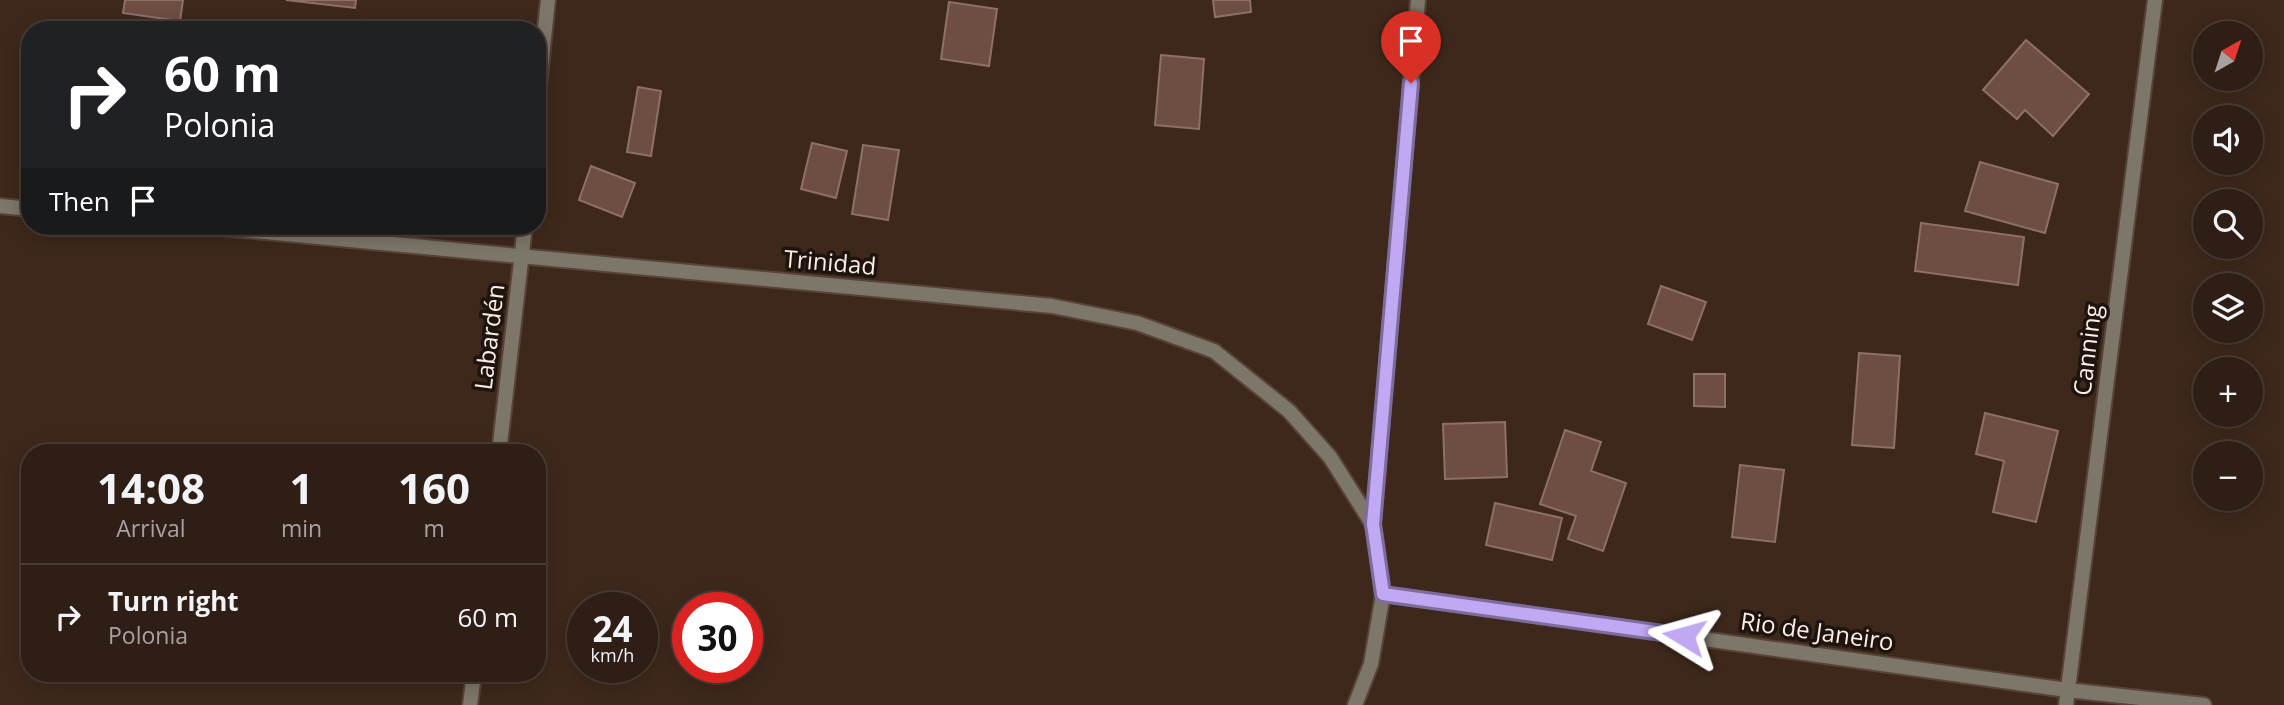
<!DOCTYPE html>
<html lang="en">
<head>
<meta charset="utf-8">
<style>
  body { margin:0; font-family:"Open Sans",sans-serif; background:#3a2b22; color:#f1f3f6; height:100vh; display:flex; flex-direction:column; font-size:26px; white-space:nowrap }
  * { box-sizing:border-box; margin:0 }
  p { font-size:23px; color:#a7a2a0 }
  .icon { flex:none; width:38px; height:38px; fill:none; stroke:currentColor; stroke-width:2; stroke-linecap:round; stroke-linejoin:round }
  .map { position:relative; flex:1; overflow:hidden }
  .details { position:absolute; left:21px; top:444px; width:525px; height:238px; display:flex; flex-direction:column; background:#2e1e15; border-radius:28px; box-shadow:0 4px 18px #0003,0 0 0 2px #493c34 }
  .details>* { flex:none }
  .hud { position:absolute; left:21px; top:21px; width:525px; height:214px; border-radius:28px; box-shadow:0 4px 18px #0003,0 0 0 2px #493c34; background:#202124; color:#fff; overflow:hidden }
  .needle { width:46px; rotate:39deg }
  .tools { position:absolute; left:2193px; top:21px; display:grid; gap:14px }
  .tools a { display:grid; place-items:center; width:70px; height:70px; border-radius:50%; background:#2e1e15; box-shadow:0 4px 18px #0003,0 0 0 2px #493c34; font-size:35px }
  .speed { position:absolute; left:567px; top:592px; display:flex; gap:14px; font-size:35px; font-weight:700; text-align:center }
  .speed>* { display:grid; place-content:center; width:91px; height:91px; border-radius:50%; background:#2e1e15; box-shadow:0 4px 18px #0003,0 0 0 2px #493c34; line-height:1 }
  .speed small { font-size:18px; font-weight:400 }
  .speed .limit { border:10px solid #d22; background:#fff; color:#111 }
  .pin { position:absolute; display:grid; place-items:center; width:60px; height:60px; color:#fff; margin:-72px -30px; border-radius:50% 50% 50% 0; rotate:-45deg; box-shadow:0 0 7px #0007 }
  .pin .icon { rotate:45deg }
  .me { position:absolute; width:77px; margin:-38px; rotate:278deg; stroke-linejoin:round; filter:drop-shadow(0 0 5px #0008) }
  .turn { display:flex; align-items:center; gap:24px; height:147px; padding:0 28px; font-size:32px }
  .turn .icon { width:91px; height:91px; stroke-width:2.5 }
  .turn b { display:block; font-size:49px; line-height:60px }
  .then { display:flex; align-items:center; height:66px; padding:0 28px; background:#0003; gap:14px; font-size:26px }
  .eta { display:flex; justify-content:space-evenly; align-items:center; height:119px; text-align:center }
  .eta b { font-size:42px; font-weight:700; line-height:49px }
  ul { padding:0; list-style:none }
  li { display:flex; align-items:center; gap:21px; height:105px; padding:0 28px; border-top:2px solid #493c34 }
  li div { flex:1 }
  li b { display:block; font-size:26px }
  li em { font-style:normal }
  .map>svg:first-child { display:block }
  .building { fill:#6e4d43; stroke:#8d7068; stroke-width:2 }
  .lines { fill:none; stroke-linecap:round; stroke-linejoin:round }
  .minor-casing { stroke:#584338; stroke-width:18 }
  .minor { stroke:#7c7769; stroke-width:14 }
  .route-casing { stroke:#7d6d9e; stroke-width:18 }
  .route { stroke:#c1a8f3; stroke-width:12 }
  .labels { text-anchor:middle; stroke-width:7; stroke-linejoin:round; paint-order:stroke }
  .street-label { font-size:24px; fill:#fbece4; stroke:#1e140e }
</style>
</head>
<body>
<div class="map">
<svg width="2284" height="705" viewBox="0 0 2284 705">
  <rect width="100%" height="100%" fill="#3e281c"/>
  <g class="building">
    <polygon points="125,0 183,0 180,21 123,13"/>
    <polygon points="286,0 356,0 355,8"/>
    <polygon points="1213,0 1250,0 1251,12 1215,17"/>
    <polygon points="949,2 997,9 989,66 941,59"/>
    <polygon points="362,20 436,30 361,30"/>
    <polygon points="2026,40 2089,94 2053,136 2025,110 2017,119 1983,90"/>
    <polygon points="1161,55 1204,59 1199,129 1155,125"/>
    <polygon points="638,87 661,91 651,156 627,152"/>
    <polygon points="812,143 847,151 836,198 801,189"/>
    <polygon points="863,145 899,150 888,220 852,214"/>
    <polygon points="1980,162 2058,184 2045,233 1965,211"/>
    <polygon points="591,166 635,183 622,217 579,200"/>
    <polygon points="1921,223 2024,237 2018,285 1915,271"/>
    <polygon points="1661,286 1706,302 1692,340 1648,324"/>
    <polygon points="1859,353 1900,356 1894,448 1852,445"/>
    <polygon points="1694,374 1725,374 1725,407 1694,406"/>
    <polygon points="1985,413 2058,431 2036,522 1993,512 2004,461 1976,454"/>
    <polygon points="1505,422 1507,477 1445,479 1443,424"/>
    <polygon points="1565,430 1601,442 1591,471 1626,483 1603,551 1568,539 1576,516 1540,504"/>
    <polygon points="1740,465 1784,470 1775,542 1732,537"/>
    <polygon points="1495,503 1562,518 1552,560 1486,545"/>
  </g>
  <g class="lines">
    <g class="minor-casing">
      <g id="minor">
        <polyline points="537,104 548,0"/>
        <polyline points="0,206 30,209"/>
        <polyline points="200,226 1052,306 1137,323 1214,351 1289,411 1330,457 1373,525"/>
        <polyline points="499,453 525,226"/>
        <polyline points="1383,594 2067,690 2204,705"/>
        <polyline points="470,705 474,674"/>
        <polyline points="1355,705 1371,664 1383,594 1373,525 1418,0"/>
        <polyline points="2066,705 2155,0"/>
      </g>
    </g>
    <use href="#minor" class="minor"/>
  </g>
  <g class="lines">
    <g class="route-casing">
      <polyline id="route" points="1411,83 1373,524 1383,594 1684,636"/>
    </g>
    <use href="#route" class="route"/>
  </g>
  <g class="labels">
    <g class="street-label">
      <text transform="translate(830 263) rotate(5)" y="8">Trinidad</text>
      <text transform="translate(490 337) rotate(-83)" y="8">Labardén</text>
      <text transform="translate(2088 350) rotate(-83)" y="8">Canning</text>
      <text transform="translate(1817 632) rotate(8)" y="8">Rio de Janeiro</text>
    </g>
  </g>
</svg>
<div class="tools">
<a><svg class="needle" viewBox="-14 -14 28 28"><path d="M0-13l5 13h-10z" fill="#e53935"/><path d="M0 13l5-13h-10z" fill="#a7a2a0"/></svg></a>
<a><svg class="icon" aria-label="sound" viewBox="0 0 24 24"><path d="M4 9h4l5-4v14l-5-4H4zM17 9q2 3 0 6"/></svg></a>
<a><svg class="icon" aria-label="search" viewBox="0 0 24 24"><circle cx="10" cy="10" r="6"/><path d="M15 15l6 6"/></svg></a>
<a><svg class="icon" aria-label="layers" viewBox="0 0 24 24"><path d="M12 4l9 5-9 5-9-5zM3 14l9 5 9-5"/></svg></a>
<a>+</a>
<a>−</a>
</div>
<div class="speed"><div>24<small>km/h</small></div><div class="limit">30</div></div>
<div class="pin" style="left:1411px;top:83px;background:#d93025"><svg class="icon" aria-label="arrive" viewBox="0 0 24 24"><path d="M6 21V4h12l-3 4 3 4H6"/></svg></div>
<svg class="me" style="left:1684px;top:636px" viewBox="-20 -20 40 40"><path d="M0-17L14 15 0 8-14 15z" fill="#c1a8f3" stroke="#fff" stroke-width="4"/></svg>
<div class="hud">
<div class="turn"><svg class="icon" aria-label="right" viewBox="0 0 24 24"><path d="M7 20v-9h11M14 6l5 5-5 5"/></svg><div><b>60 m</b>Polonia</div></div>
<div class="then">Then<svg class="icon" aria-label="arrive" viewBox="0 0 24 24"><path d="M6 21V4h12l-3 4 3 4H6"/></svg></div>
</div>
<section class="details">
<div class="eta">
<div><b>14:08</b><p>Arrival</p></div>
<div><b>1</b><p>min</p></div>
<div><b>160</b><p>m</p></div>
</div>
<ul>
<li><svg class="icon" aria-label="right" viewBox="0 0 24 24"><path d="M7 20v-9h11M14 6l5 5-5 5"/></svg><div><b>Turn right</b><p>Polonia</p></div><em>60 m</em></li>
</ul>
</section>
</div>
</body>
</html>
